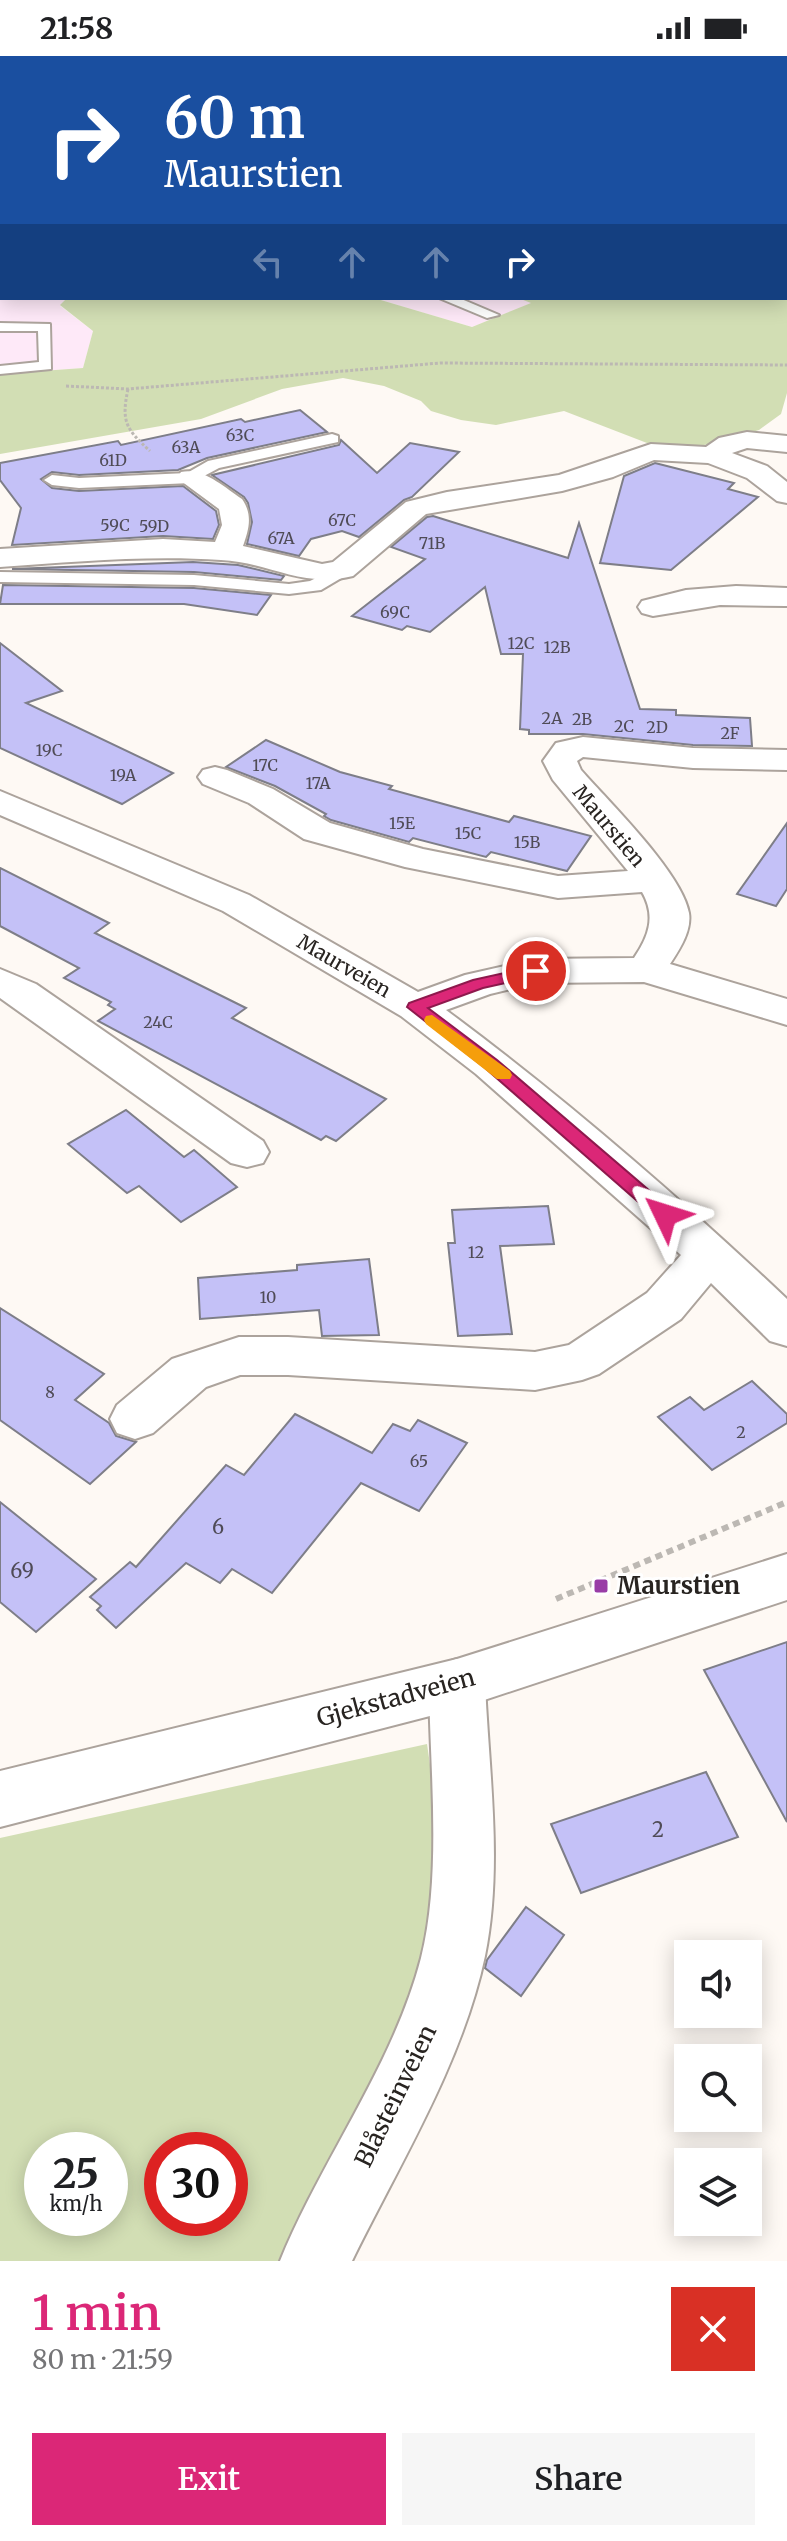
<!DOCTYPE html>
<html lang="en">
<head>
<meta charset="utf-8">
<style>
  body { margin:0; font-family:Merriweather,serif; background:#f6f6f6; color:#202124; height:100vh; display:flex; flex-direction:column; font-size:30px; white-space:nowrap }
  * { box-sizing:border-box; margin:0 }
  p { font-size:26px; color:#757577 }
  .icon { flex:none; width:44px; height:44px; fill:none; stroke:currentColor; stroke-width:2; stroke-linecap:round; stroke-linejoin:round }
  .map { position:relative; height:2205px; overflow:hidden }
  .side { display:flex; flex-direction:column; background:#fff; flex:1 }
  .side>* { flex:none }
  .guide { position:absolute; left:0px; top:0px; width:788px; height:244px; box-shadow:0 4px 20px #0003; background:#1a4fa0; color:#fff; overflow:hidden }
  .buttons { position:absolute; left:674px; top:1884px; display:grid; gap:16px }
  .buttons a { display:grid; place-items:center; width:88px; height:88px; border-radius:0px; background:#fff; box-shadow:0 4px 20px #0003; font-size:40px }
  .speed { position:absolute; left:24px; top:2076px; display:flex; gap:16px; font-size:40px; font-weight:700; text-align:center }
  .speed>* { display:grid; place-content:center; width:104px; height:104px; border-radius:50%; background:#fff; box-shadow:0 4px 20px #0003; line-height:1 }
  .speed small { font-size:20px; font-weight:400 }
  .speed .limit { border:12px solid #d22; background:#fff; color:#111 }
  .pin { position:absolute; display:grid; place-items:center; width:68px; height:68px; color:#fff; margin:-34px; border:4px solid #fff; border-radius:50%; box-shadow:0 2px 8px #0007 }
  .me { position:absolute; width:88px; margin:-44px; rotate:311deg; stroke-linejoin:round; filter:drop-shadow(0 0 6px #0008) }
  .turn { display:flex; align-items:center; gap:28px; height:168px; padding:0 32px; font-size:36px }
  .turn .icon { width:104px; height:104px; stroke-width:2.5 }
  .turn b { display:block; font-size:56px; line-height:68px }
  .lanes { display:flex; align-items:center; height:76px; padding:0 32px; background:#0003; justify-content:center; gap:40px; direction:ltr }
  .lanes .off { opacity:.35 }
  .round { display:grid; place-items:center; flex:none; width:84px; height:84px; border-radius:0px; background:#f6f6f6 }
  .head { display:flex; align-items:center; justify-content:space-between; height:136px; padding:0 32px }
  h1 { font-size:48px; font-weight:600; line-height:60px; color:#db2777 }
  .cta { display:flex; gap:16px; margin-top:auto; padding:16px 32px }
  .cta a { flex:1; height:92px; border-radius:0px; background:#db2777; color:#fff; font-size:32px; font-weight:600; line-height:92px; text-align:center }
  .cta a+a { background:#f6f6f6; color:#202124 }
  .status { display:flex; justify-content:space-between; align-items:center; height:56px; padding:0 40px; background:#fff; direction:ltr }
  .status svg { height:22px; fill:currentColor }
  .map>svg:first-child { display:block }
  .industrial { fill:#fee9f8 }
  .green { fill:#d2deb4; fill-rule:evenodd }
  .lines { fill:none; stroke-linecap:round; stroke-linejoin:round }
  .stream { fill:#59bdc5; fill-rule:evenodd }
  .building { fill:#c4c1f7; stroke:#7e7e88; stroke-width:2 }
  .lane-casing { stroke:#aca39c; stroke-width:4 }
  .street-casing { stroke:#aca39c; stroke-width:4 }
  .secondary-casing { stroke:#aca39c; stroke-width:4 }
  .path-far1 { stroke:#bcb8b3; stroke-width:3; stroke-dasharray:3 2; stroke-linecap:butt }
  .path { stroke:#bcb8b3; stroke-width:6; stroke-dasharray:7 5; stroke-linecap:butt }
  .lane { fill:#fff; fill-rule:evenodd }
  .street { fill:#fff; fill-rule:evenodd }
  .secondary { fill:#fff; fill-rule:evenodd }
  .route { fill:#db2777; stroke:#8e194d; stroke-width:2 }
  .slow { fill:#f59e0b }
  .poi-dot { fill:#993da7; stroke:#fff; stroke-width:3 }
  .labels { text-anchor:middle; stroke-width:6; stroke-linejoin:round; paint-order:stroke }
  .number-label { font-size:16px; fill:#4f4b56 }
  .street-label { font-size:20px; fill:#282421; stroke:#fff }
  .near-number-label { font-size:20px; fill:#4f4b56 }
  .near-poi-label { font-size:24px; font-weight:bold; fill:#282421; stroke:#fff; text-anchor:start }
  .near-street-label { font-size:24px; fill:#282421; stroke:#fff }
</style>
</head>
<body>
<div class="status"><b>21:58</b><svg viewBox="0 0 49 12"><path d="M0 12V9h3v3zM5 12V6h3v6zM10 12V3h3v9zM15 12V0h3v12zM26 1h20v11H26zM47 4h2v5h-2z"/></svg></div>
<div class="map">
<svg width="787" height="2205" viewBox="0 0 787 2205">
  <rect width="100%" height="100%" fill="#fef9f4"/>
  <g class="industrial">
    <polygon points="0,145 2,242 67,242 60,250 93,275 83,312 0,318"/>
    <polygon points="374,242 518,242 532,247 472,271"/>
  </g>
  <g class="green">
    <polygon points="0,0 775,0 2,2 2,47"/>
    <polygon points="787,211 787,337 781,358 759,374 719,386 694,391 647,387 564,355 496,369 461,364 431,355 421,345 384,330 343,322 282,333 201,363 0,398 0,318 83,312 93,275 60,249 67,242 374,242 472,271 531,247 518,242 786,242"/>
    <path d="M427 1688 445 1812 418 1945 284 2205H0V1782ZM42 2094H110V2162H42ZM162 2094H230V2162H162Z"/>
  </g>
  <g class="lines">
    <polygon class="stream" points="0,79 2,80 2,84 0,83"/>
  </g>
  <g class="building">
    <polygon points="300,354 327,376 207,402 178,414 79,419 52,416 41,423 52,432 79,435 183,430 216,455 219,469 213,483 163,480 12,489 21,452 0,424 0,407 118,385 121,389 241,363 245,366"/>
    <polygon points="341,384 377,417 410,387 459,396 412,441 404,444 359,481 342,475 311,483 299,500 247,488 252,466 248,447 244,441 212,419 339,389"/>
    <polygon points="655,407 734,427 728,433 758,441 671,514 600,507 624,420"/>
    <polygon points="433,460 568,502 579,467 640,653 676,654 676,659 750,662 752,690 693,689 583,678 529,678 529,674 520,673 523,598 501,598 485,531 430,576 407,570 402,574 352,560 425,503 391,491 427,461"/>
    <polygon points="193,506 238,509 284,520 281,524 194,516 12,513"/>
    <polygon points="3,529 194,532 271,539 257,559 184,548 0,548"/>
    <polygon points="0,587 62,635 26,647 173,717 122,748 0,692"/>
    <polygon points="266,684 340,716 392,730 389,733 509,766 514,760 591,780 567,815 491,796 486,801 413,782 409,786 331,764 324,760 326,758 275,730 226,711"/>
    <polygon points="787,767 787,833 776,850 737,838"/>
    <polygon points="0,812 109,867 95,877 246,952 232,962 386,1043 336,1085 326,1080 321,1084 98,965 115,953 108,949 111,946 64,922 79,912 0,870"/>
    <polygon points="126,1054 184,1101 194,1094 237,1131 181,1166 139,1130 127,1137 68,1088"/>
    <polygon points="548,1150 554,1188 500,1190 512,1278 458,1280 448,1187 455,1187 452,1154"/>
    <polygon points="369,1203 379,1279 322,1280 319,1254 200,1263 198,1222 297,1214 297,1209"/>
    <polygon points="0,1252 104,1318 75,1344 109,1367 116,1380 136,1386 90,1428 0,1364"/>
    <polygon points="752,1325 787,1358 787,1367 712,1414 658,1361 690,1341 704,1354"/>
    <polygon points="295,1358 372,1397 393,1368 410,1375 418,1364 467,1387 419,1455 361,1427 272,1537 232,1513 220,1527 186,1507 116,1572 97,1554 101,1550 90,1541 130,1506 136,1511 226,1409 244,1419"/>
    <polygon points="0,1446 96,1523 36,1576 0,1546"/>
    <polygon points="787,1586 787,1766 704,1614"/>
    <polygon points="706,1716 738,1781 581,1837 551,1768"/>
    <polygon points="526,1851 564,1879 521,1940 485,1912 487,1904"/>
  </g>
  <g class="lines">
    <g class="lane-casing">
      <g id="lane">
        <rect x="786" y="81" width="1" height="6"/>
        <polygon points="0,200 2,201 2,209 0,208"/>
        <polygon points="439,242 459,242 499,259 487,262"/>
        <polygon points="0,267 50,268 51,313 0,318 0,310 39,306 38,275 0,275"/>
        <polygon points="332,378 338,380 338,386 219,412 191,427 79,432 52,429 44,424 52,419 79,422 187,417 208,405"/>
        <polygon points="342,509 351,514 348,518 321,534 289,538 194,529 0,526 0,516 194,519 289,528 310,525"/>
      </g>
    </g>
    <g class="street-casing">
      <g id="street">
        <rect x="786" y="133" width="1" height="12"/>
        <rect x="0" y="181" width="2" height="14"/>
        <path d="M747 376 787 380V396L747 392 732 397 767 410 787 426V447L777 445 747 422 708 407 654 404 613 421 562 435 426 458 353 520C302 533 268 506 221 504 147 499 74 506 0 511V493L163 483 215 486 222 469 219 453 177 422 181 416C203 411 224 431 242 443 253 459 249 473 243 490L322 508 333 506 406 446 447 436 559 419 651 388 706 391 719 382Z"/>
        <polygon points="736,530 787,532 787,550 720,549 653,560 642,557 638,551 642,545 686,534"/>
        <path d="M583 681 693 692 787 694V714L693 712 583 701 577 705 581 714C609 746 682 817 689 857 692 875 679 894 670 908L787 943V969L644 926 536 927 490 938 446 954C565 1042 679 1141 787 1243V1290L770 1285 711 1227 681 1263 599 1318 582 1324 535 1334 288 1319H240L206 1331 153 1377 135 1383 117 1377 110 1363 117 1349 172 1303 239 1281H288L535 1296 569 1289 647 1237 681 1199 476 1018 401 960 223 855 0 759V735L249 839 418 936 465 919 536 903 634 902C649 880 656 860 642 836L558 842 405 811 304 783 249 747 203 728 198 721 203 714 215 711 227 714 273 733 330 767 423 793 558 820 628 815 553 724 543 705 556 687Z"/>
        <polygon points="0,913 36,928 263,1085 269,1096 263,1107 247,1111 231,1107 0,942"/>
        <path d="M457 1603 477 1610 485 1628C489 1717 503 1812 485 1900 462 2008 400 2107 352 2205H280C322 2102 393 2010 421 1902 442 1819 430 1714 429 1628L437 1610Z"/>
      </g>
    </g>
    <g class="secondary-casing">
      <g id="secondary">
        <rect x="0" y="53" width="2" height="12"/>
        <rect x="786" y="66" width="1" height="12"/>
        <polygon points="787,1498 787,1544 457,1653 0,1771 0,1715 457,1603"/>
      </g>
    </g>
    <g class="path-far1">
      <polyline points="66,330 128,333 440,307 787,309"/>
      <path d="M128 333C121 366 126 373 150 395"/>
    </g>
    <polyline class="path" points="556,1543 787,1446"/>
    <use href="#lane" class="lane"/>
    <use href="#street" class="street"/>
    <use href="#secondary" class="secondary"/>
  </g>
  <polygon class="route" points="536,910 542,911 542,919 483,932 428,952 497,1004 672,1154 675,1159 672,1164 659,1164 485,1012 407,951 409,947 473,924"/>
  <polygon class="slow" points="432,959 510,1015 512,1019 510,1023 497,1023 426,968 424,964 426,960"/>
  <rect class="poi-dot" x="593" y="1522" width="16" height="16" rx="4"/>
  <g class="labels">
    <g class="number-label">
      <text x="240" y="385">63C</text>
      <text x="186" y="397">63A</text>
      <text x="113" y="410">61D</text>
      <text x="342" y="470">67C</text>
      <text x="115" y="475">59C</text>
      <text x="154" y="476">59D</text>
      <text x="281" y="488">67A</text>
      <text x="432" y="493">71B</text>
      <text x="395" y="562">69C</text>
      <text x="521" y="593">12C</text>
      <text x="557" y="597">12B</text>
      <text x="552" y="668">2A</text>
      <text x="582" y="669">2B</text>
      <text x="624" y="676">2C</text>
      <text x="657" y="677">2D</text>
      <text x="730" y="683">2F</text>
      <text x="49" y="700">19C</text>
      <text x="265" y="715">17C</text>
      <text x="123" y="725">19A</text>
      <text x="318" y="733">17A</text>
      <text x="402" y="773">15E</text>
      <text x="468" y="783">15C</text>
      <text x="527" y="792">15B</text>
      <text x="158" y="972">24C</text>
      <text x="476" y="1202">12</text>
      <text x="268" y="1247">10</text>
      <text x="50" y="1342">8</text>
      <text x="741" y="1382">2</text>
      <text x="419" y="1411">65</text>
    </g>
    <g class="street-label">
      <text transform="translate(609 770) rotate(50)" y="7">Maurstien</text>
      <text transform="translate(344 910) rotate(30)" y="7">Maurveien</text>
    </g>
    <g class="near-number-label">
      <text x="218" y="1478">6</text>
      <text x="22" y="1522">69</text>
      <text x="658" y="1781">2</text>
    </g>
    <g class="near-poi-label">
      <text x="617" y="1538">Maurstien</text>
    </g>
    <g class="near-street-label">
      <text transform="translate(396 1642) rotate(-15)" y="8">Gjekstadveien</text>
      <text transform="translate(396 2040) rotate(-64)" y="8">Blåsteinveien</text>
    </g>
  </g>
</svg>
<div class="buttons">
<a><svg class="icon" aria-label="sound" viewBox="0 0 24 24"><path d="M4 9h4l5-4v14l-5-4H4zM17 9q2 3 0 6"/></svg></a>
<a><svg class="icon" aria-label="search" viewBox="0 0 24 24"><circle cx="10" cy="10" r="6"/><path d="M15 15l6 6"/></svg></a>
<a><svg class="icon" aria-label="layers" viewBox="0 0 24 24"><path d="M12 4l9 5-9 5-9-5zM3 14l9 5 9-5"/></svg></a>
</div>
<div class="speed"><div>25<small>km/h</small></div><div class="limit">30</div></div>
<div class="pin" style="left:536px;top:915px;background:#d93025"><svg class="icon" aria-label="arrive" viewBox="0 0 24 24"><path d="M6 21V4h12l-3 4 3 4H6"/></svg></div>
<svg class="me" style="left:665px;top:1159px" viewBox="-20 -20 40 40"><path d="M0-17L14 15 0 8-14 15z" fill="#db2777" stroke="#fff" stroke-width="4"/></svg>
<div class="guide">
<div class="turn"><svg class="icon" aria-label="right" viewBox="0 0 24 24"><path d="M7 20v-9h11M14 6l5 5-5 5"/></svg><div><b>60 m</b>Maurstien</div></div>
<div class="lanes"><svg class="icon off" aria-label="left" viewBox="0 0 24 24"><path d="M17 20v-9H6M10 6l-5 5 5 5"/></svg><svg class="icon off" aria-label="ahead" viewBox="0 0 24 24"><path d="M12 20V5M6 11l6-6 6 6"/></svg><svg class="icon off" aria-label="ahead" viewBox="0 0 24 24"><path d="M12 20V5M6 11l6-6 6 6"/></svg><svg class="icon" aria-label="right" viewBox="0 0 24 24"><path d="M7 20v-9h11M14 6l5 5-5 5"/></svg></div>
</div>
</div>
<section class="side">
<div class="head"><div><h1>1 min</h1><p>80 m · 21:59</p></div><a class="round" style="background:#d93025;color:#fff"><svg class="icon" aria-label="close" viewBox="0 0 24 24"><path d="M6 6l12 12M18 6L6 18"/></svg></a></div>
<div class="cta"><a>Exit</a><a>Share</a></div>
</section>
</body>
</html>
